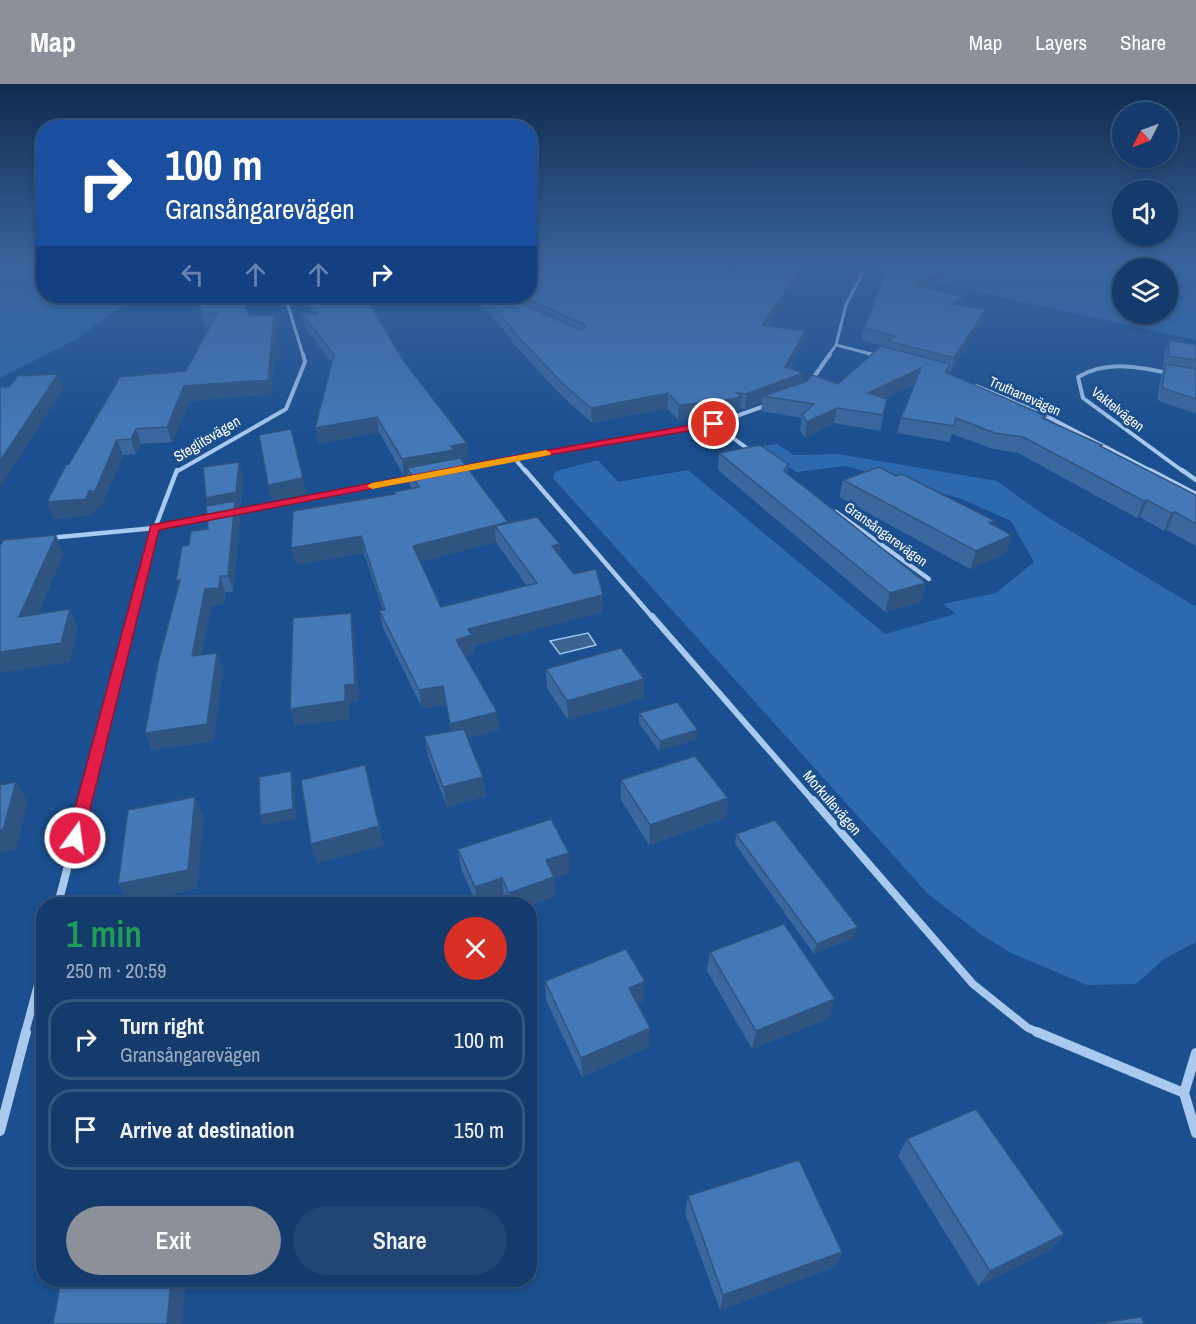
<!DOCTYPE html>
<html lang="en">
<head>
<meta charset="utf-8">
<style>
  body { margin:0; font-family:"Archivo Narrow",sans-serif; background:#214673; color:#f1f3f6; height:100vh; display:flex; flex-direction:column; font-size:22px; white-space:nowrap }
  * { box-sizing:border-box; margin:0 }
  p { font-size:20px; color:#9dadc1 }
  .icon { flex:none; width:33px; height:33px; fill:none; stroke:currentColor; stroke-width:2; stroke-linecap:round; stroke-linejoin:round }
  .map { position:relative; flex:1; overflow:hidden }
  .details { position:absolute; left:36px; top:813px; width:501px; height:390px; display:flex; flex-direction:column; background:#143b6b; border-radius:24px; box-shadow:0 3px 9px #0003,0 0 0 2px #33557e }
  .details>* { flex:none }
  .guide { position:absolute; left:36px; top:36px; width:501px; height:183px; border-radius:24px; box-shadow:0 3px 9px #0003,0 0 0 2px #33557e; background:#1a4fa0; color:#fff; overflow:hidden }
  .needle { width:39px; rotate:228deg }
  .controls { position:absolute; left:1112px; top:18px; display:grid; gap:12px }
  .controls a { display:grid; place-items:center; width:66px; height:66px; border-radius:50%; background:#143b6b; box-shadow:0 3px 9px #0003,0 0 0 2px #33557e; font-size:30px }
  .pin { position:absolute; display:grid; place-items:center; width:51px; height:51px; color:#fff; margin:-26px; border:3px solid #fff; border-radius:50%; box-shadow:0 2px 6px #0007 }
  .me { position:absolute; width:66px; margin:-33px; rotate:14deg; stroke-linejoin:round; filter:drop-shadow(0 0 4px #0008) }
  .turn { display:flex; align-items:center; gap:21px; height:126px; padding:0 30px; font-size:27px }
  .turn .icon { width:78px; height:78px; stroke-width:2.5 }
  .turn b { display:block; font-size:42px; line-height:51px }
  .lanes { display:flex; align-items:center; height:57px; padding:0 30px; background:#0003; justify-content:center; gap:30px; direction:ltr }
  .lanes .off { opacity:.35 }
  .round { display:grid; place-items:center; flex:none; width:63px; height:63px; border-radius:32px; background:#214673 }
  .summary { display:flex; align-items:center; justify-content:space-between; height:102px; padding:0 30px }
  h1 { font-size:36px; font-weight:600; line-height:45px; color:#1e9e55 }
  .cta { display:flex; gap:12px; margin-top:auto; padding:12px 30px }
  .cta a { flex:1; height:69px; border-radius:36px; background:#8c9099; color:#fff; font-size:24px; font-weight:600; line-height:69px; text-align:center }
  .cta a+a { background:#214673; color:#f1f3f6 }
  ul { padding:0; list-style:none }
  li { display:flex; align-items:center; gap:18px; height:81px; margin:0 12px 9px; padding:0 18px; border:3px solid #33557e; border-radius:24px }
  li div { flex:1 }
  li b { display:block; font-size:22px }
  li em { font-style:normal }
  header { display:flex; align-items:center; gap:36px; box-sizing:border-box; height:84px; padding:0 30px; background:#8c9099; color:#fff }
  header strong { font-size:28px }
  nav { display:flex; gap:33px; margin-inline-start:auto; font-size:21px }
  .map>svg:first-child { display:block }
  .green { fill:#2e69ad; fill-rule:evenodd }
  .water { fill:#3c6290; stroke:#9cc4f0; stroke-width:1.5 }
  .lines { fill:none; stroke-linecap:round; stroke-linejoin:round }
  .street-far5 { stroke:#a9c9ee; stroke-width:3 }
  .street-far4 { stroke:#a9c9ee; stroke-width:4 }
  .street-far3 { stroke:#a9c9ee; stroke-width:4.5 }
  .street-far2 { stroke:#a9c9ee; stroke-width:6 }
  .street-far1 { stroke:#a9c9ee; stroke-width:8 }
  .street { stroke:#a9c9ee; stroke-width:10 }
  .wall { fill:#3a679d; fill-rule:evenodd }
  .shaded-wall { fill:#305480 }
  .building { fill:#4478b7; stroke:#305480; stroke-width:1.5 }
  .route { fill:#e11d48; stroke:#92132f; stroke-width:1.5 }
  .slow { fill:#f59e0b }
  .labels { text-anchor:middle; stroke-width:6; stroke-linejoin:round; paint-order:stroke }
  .far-street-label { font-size:14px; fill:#fff; stroke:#1b4f8f }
  .street-label { font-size:15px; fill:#fff; stroke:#1b4f8f }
</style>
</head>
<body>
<header>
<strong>Map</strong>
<nav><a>Map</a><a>Layers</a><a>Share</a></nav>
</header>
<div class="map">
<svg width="1196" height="1240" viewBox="0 0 1196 1240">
  <rect width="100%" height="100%" fill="#1b4f8f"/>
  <g class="green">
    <polygon points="0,179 43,179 44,212 138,212 76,255 0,294"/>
    <path d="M846 179H1196V256ZM1122 184H1167V230H1122Z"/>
    <polygon points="777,360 794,371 838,370 997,397 1044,431 1196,523 1196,858 1164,875 1136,900 1087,901 1011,869 982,851 928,810 553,394 556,387 598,376 618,398 688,386 885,550 956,530 943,520 996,509 1034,478 1011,437 962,415 846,382 797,388 755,363"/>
  </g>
  <polygon class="water" points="588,549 596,561 560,570 550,557"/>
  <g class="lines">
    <g class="street-far5">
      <polyline points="285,212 303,271"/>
      <polyline points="836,261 875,271"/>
      <polyline points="829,271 836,261 846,221 863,188"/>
    </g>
    <g class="street-far4">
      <polyline points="869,270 877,272"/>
      <path d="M1168 289C1137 283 1107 276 1078 293L1083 314 1184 388"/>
      <polyline points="811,297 830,270"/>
      <polyline points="976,302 1033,325 1153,388"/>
      <polyline points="714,340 752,368"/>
      <polyline points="515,375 526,388"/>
      <polyline points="460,385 714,340 770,320"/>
      <polyline points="176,388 286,325 305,278 303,270"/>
    </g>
    <g class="street-far3">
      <polyline points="525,386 653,534"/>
      <polyline points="1150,386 1196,410"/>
      <polyline points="1182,386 1196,396"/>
      <polyline points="836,428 929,495"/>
      <polyline points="230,429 415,394"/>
      <polyline points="49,454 155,444 215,432"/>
      <polyline points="132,534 155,444 177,386"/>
    </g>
    <g class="street-far2">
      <polyline points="652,532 814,718"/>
      <polyline points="84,718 132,532"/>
    </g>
    <g class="street-far1">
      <polyline points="813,716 973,900 1028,944 1040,949"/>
      <polyline points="58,820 85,716"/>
      <polyline points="25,949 44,878"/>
    </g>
    <g class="street">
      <polyline points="1037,948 1184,1009"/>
      <polyline points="1196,969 1184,1009 1196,1049"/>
      <polyline points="0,1047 26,948"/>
    </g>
  </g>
  <g class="wall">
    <polygon points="530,179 808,179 807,185 769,242 805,247 803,260 790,285 802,299 838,300 887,264 887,263 861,256 864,244 940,187 938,198 928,204 963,222 982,237 951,287 948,286 948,290 1046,332 1045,335 1102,361 1102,363 1196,411 1196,462 1167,446 1164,447 1140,433 1137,434 1018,369 990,364 952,350 949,358 897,349 901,334 915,300 885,314 887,315 880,347 834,339 805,354 800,346 802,334 761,327 762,318 745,325 740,324 740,326 732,329 678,336 667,324 592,339 563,313 511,257 511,254 478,218 478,212 530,212"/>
    <polygon points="195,212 243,212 241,214 249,232 274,231 277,245 271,310 189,317 172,358 141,360 136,370 123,371 101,423 96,424 93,431 54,435 69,380 186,287 209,243 205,244"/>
    <path d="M303 212H367V213H366L403 276 469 375 462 376 508 438V439L560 460V472L602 528 473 562 474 569 465 572 499 646 467 654 486 712 447 723 428 672 424 652 451 647 446 621 422 624 383 544 379 526H383L364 469 296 481 395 410 394 408 412 405 409 400 408 391 404 392 379 348 319 360 315 344 332 279 305 243 302 230H312ZM496 458 527 502 441 523 420 477Z"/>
    <polygon points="1170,256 1196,261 1196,330 1157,316 1161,292 1164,284 1163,284 1165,268"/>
    <polygon points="719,369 788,380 787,389 926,499 921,518 885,528 718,386"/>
    <polygon points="243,392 240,423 237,424 240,432 233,508 225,508 224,520 211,522 202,570 223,586 213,657 152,666 189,461 208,445 208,422 206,414"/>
    <polygon points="843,396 993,442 1012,451 1006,469 970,485 839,413"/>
    <polygon points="546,585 644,614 568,636 547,604"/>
    <polygon points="639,629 697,655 659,667 639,639"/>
    <polygon points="621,696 728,714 725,734 649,761 621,716"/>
    <polygon points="736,750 855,853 814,870 735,760"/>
    <polygon points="458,765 570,788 554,794 555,812 530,820 507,820 504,813 484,820 477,820 461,785"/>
    <polygon points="710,868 829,934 752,965 707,887"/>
    <polygon points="545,897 643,917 637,920 649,963 582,993 546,916"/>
    <polygon points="907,1055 1064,1150 1050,1166 978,1202 898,1072"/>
    <polygon points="688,1112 842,1168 834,1183 720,1226 685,1129"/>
  </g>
  <g class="shaded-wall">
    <polygon points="805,179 808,179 807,185 761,255 762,241"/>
    <polygon points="940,187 938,198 913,213 916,201"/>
    <polygon points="965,213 962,225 951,220"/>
    <polygon points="986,225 982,237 951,287 954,274"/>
    <polygon points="274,231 277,245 271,310 189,317 172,358 167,343 184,302"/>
    <polygon points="805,247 803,260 784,296 803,289 801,303 763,312 762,318 745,325 746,310 785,283"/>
    <polygon points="921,284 918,298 865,324 868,309"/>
    <polygon points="58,290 64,303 0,404 0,377"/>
    <polygon points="668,309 667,324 592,339 591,324"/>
    <polygon points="742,312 740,326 732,329 678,336 679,321"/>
    <polygon points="837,324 834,339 805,354 807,338"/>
    <polygon points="377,333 379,348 319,360 315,344"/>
    <polygon points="136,345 141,360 136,370 131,355"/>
    <polygon points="117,356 123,371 101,423 96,424 93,431 54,435 47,418 89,407"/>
    <polygon points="467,359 469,375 407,384 408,391 404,392 402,375 451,362"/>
    <polygon points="239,378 243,392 240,423 237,424 240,432 233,508 206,414"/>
    <polygon points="303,394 307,410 272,417 268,401"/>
    <polygon points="1147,416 1140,433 1137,434 1144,417"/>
    <polygon points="1175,428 1167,446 1164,447 1171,429"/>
    <polygon points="508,438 509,454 495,442 496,458 416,479 413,462"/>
    <polygon points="56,451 64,469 29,552 19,533"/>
    <polygon points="1012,451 1006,469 970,485 976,467"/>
    <polygon points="361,452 364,469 296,481 291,464"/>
    <polygon points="560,460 560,477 552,462"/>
    <polygon points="220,492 225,508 224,520 211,522 199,589 192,572 205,505"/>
    <polygon points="926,499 921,518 885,528 890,509"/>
    <polygon points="603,511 602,528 473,562 474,569 458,574 456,556 468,545"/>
    <polygon points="70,525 78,544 70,578 0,589 0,568"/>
    <polygon points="351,529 354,546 359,617 349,619 350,635 295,642 290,625 345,601"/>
    <polygon points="217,569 223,586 213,657 152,666 145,649"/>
    <polygon points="644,595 644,614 568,636 567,617"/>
    <polygon points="443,602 446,621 422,624 419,606"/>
    <polygon points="497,628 499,646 452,658 450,640"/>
    <polygon points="698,646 697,655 659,667 660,657"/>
    <polygon points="365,681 384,762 317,779 311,760"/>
    <polygon points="291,687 294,697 296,735 263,741 260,731"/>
    <polygon points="483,693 486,712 447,723 443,703"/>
    <polygon points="16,698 28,718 16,766 0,769 0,746"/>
    <polygon points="195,713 204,733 197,805 129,819 118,800"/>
    <polygon points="728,714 725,734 649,761 650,741"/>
    <polygon points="569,769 570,788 554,794 555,812 530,822 530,820 510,820 509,809 546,776"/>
    <polygon points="502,794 504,813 484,820 477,820 475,803"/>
    <polygon points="858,843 855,853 814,870 817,860"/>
    <polygon points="645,897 643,917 628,923 629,904"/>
    <polygon points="835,915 829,934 752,965 756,947"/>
    <polygon points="650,944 649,963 582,993 581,974"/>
    <polygon points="1064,1150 1050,1166 978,1202 990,1187"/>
    <polygon points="842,1168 834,1183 720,1226 723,1211"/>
    <polygon points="171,1196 186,1196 182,1240 167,1240"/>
  </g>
  <g class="building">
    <polygon points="530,179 688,179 738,189 742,187 742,183 721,179 805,179 762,241 805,247 785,283 803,289 746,310 735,308 742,312 733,315 679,321 668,309 591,324 562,299 510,244 512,244 483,212 506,212 580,246 586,243 583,240 522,212 530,212"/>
    <polygon points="889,179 897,179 940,187 916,201 965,213 951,220 986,225 954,274 888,257 895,252 864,244"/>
    <polygon points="196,212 241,212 249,232 274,231 268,296 184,302 167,343 136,345 131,355 117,356 95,407 89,407 86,415 47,418 66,381 69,380 120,293 186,287 217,229 202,230"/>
    <polygon points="307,212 365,212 403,276 467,359 451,362 454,366 402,375 377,333 315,344 334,271 302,230 317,230"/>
    <polygon points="1170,256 1196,261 1196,276 1168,272"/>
    <polygon points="881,262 950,280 945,288 1046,332 1042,334 1102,361 1100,362 1196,411 1196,440 1175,428 1171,429 1147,416 1144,417 1023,353 995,349 956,334 954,342 901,334 921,284 868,309 887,315 883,331 837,324 807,338 802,331 814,320 763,312 807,297 812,291 838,300"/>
    <polygon points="1166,280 1196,285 1196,315 1162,304"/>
    <polygon points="58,290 0,377 0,303 9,303 18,292"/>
    <polygon points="291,345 303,394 268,401 259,351"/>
    <polygon points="760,361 788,380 784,387 926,499 890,509 719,369"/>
    <polygon points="460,374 508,438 413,462 441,523 537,499 495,442 537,433 560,460 552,462 574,490 596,485 603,511 468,545 472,551 456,556 497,628 450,640 443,602 419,606 379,526 385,526 361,452 291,464 293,427 395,410 394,408 419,403 407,384"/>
    <polygon points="239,378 236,408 206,414 203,383"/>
    <polygon points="879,383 896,392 902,390 995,437 989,439 1012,451 976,467 843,396"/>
    <polygon points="235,417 228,492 220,492 219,504 205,505 192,572 217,569 207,640 145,649 158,579 180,496 176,497 182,462 189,461 191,447 208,445 206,422"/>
    <polygon points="56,451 19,533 70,525 61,559 0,568 0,462 3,456"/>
    <polygon points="351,529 355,600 345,601 345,617 290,625 293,534"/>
    <polygon points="621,564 644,595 567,617 546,585"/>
    <polygon points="677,618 698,646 660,657 639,629"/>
    <polygon points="464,645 483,693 443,703 424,652"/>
    <polygon points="695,672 728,714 650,741 621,696"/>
    <polygon points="365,681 379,742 311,760 301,696"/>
    <polygon points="291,687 293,725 260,731 259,693"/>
    <polygon points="16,698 3,746 0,746 0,701"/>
    <polygon points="195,713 188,786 118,800 128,726"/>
    <polygon points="551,735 569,769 546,776 554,793 509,809 502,794 475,803 458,765"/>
    <polygon points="775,736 858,843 817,860 736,750"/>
    <polygon points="784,840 835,915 756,947 710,868"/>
    <polygon points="626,865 645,897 629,904 650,944 581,974 545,897"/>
    <polygon points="976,1025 1064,1150 990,1187 907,1055"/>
    <polygon points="799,1076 842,1168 723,1211 688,1112"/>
    <polygon points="61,1196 171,1196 167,1240 53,1240"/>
    <polygon points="1141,1233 1145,1240 1095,1240"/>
  </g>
  <linearGradient id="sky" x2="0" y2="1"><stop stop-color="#0f2b4f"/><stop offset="0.51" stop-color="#39639b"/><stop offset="1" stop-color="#39639b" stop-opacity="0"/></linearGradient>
  <rect width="1196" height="352" fill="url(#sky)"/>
  <polygon class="route" points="714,337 717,338 717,342 514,377 159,446 83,754 81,759 70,759 67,754 151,441 514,372"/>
  <polygon class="slow" points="546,366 551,369 550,371 372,405 367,402 372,399"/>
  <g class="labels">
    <g class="far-street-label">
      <text transform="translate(1025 312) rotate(24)" y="5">Truthanevägen</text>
      <text transform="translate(1118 325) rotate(38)" y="5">Vaktelvägen</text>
      <text transform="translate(886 450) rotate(36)" y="5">Gransångarevägen</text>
    </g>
    <g class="street-label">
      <text transform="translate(207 355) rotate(-31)" y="5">Steglitsvägen</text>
      <text transform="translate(832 719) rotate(49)" y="5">Morkullevägen</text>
    </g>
  </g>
</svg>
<div class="controls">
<a><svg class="needle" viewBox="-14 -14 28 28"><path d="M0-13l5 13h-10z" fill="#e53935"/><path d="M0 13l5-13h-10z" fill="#9dadc1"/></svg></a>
<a><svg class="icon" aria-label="sound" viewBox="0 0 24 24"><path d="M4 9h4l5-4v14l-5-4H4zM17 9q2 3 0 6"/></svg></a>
<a><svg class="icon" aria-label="layers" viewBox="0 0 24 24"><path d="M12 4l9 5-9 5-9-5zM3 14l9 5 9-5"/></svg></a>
</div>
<div class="pin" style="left:714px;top:340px;background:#d93025"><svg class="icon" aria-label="arrive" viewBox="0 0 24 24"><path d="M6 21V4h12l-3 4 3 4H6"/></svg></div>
<svg class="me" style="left:75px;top:754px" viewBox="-20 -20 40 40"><circle r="17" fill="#e11d48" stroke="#fff" stroke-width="3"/><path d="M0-11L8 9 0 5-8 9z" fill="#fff"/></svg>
<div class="guide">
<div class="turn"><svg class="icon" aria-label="right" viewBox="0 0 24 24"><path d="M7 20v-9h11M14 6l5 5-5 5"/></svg><div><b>100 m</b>Gransångarevägen</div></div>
<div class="lanes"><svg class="icon off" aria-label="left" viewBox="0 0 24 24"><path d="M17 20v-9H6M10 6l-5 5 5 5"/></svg><svg class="icon off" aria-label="ahead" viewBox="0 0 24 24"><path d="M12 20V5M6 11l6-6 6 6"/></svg><svg class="icon off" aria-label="ahead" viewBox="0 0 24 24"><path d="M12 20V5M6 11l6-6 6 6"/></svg><svg class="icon" aria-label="right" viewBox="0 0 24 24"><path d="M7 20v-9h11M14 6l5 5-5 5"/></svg></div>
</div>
<section class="details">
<div class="summary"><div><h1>1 min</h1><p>250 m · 20:59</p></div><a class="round" style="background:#d93025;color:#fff"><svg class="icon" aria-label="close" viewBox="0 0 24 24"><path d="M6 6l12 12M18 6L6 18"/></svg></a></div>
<ul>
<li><svg class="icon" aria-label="right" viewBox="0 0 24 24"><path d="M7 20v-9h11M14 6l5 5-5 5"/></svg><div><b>Turn right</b><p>Gransångarevägen</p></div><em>100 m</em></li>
<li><svg class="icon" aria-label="arrive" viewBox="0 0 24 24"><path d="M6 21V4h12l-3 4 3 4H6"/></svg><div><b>Arrive at destination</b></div><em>150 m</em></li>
</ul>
<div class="cta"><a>Exit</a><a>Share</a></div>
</section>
</div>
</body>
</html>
